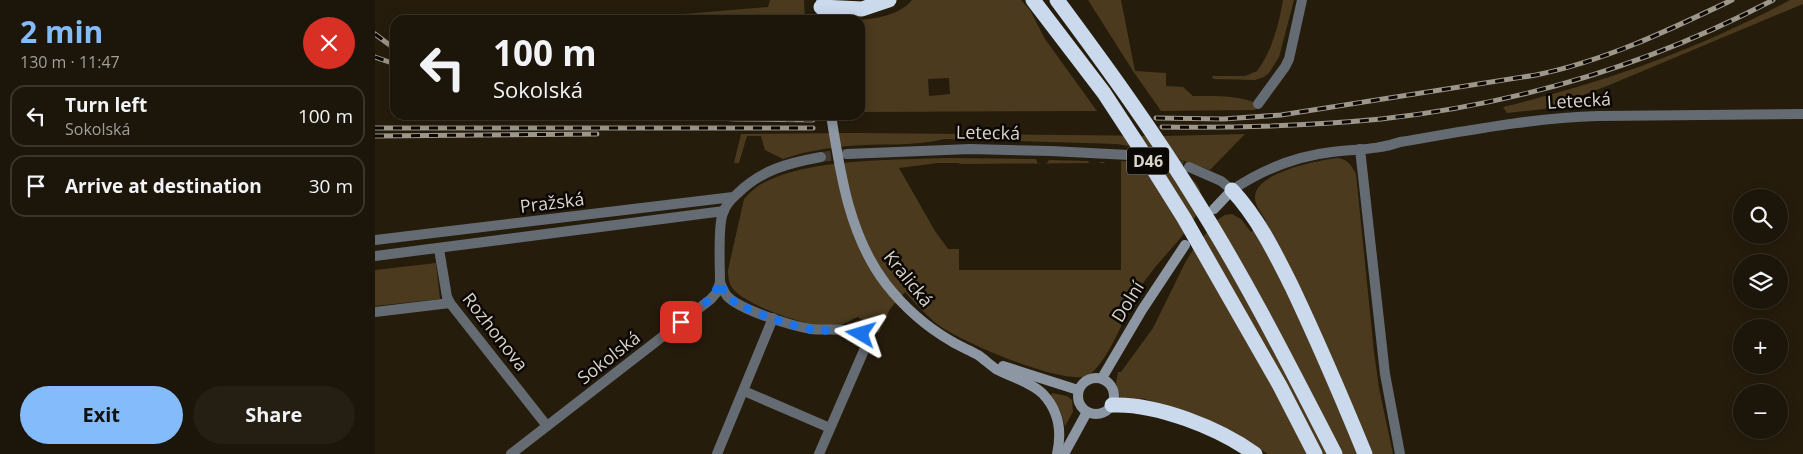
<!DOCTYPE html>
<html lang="en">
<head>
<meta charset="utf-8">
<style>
  body { margin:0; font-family:"Open Sans",sans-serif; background:#251e12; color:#f1f3f6; height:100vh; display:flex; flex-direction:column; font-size:19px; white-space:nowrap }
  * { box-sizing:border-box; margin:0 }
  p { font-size:16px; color:#a09f9c }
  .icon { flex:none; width:28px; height:28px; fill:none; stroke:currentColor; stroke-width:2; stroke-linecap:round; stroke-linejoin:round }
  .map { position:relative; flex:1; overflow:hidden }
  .drawer { display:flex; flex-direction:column; background:#1c1509; width:375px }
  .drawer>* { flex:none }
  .top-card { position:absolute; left:15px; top:15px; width:475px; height:105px; border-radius:15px; box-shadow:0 2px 12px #0003,0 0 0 1px #3a342a; background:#1c1509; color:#f1f3f6; overflow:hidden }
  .buttons { position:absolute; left:1358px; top:189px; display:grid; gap:10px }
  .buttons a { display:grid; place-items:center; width:55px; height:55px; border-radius:50%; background:#1c1509; box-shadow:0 2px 12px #0003,0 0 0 1px #3a342a; font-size:25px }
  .pin { position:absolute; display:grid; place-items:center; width:42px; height:42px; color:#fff; margin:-21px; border-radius:10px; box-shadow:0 2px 8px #0006 }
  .me { position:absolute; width:55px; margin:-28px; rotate:277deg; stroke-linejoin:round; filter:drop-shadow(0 0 4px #0008) }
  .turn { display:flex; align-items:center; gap:18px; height:105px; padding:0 20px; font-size:22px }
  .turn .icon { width:65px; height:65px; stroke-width:2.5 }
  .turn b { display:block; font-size:35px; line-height:42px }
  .round { display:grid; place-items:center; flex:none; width:52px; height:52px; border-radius:26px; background:#251e12 }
  .headline { display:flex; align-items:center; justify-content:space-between; height:85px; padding:0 20px }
  h1 { font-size:30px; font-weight:700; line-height:38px; color:#84bcfb }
  .action { display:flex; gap:10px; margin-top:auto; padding:10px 20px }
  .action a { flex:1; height:58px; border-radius:30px; background:#84bcfb; color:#111; font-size:20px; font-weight:700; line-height:58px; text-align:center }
  .action a+a { background:#251e12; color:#f1f3f6 }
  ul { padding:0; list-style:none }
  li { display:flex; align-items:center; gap:15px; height:62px; margin:0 10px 8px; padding:0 10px; border:2px solid #3a342a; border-radius:15px }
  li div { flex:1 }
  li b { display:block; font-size:19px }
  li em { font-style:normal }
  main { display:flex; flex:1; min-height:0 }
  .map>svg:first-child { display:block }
  .green { fill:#4b3a1e; fill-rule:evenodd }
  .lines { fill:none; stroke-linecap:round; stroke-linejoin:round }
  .street-tunnel { stroke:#403828; stroke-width:10; stroke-dasharray:10 5; stroke-linecap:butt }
  .street { stroke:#646b72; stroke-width:10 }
  .secondary { stroke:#8d97a3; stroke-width:10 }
  .highway { stroke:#cad9eb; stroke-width:15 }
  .rail-casing { stroke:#9d968a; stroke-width:5 }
  .rail { stroke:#0b0703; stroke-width:3; stroke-dasharray:9; stroke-linecap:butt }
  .route { stroke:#1a73e8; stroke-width:9; stroke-dasharray:0 16.2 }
  .labels { text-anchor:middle; stroke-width:5; stroke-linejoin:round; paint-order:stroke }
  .shield { fill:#0b0703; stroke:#9c968e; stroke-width:1 }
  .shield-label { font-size:16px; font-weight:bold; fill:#dad4ca }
  .street-label { font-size:18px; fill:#dad4ca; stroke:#0b0703 }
</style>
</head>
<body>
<main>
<section class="drawer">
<div class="headline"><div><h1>2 min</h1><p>130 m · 11:47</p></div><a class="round" style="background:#d93025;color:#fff"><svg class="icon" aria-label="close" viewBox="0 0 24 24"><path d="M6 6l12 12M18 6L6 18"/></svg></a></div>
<ul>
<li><svg class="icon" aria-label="left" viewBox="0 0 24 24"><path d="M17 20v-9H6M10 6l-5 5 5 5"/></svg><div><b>Turn left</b><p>Sokolská</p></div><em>100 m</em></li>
<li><svg class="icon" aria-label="arrive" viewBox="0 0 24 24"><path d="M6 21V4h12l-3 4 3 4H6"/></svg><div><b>Arrive at destination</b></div><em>30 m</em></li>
</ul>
<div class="action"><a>Exit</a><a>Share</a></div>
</section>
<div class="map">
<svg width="1428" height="454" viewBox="0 0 1428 454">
  <rect width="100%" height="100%" fill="#251c0c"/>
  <g class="green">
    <polygon points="395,0 429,0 430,20 310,20 309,14 393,7"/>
    <path d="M537 0H646L655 10 670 39 722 111 485 112V20H482C501 19 525 15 537 0ZM574 78 575 94 554 96 553 79Z"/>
    <path d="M713 0H746L760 71 791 73V86L808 87 818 96C839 96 865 95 883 104L880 110 786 111 758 71Z"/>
    <path d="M908 0H919L904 57 894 73 889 77 880 80 838 79 837 76H870L882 71C897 51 904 24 908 0Z"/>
    <path d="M1415 0H1428V4L1232 86 1192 101 1178 108 1132 113 1128 107C1228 83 1324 49 1415 0Z"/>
    <path d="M481 133 787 136 870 134 835 170 777 150 742 144 569 139C538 147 505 143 473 146 450 148 429 152 408 159L390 150 386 136H372L364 163H359L366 134Z"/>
    <path d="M573 158 661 159 663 164 672 163 674 160 713 161 714 163H724L725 162H729L730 163 585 164 584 163H563L524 168 560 231 573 249H584V270H746V161C768 164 811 165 823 186 839 213 789 253 775 274 771 279 767 284 764 290 752 309 732 368 711 376 686 385 584 341 562 324 551 315 540 303 530 292L515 309 504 333 483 317C477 319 469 325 462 326 439 330 372 306 358 289 354 284 353 277 353 270L369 199C373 195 377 190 383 186 427 158 520 160 573 158Z"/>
    <path d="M962 158C972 159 976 164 981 174L999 352 1004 388 1018 454H893L878 444 806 410 766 398 765 401 745 399 741 383 743 372H746L778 328 810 263 819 248 842 220 850 215 857 214 866 219 876 232 891 221C887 214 879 205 880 196 882 172 941 161 962 158Z"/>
    <polygon points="61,263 65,299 0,306 0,270"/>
    <polygon points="677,393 692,396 697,400 698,412 690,426 685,410 676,396"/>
  </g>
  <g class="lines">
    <g class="street-tunnel">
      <polyline points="754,155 814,167"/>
      <polyline points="446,157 471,154"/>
    </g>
    <g class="street">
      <polyline points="883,104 910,67 914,59 927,0"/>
      <polyline points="985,149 1010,374 1025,454"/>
      <polyline points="472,154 595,149 676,151 754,155"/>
      <path d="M814 167 846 181 857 190C887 170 921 156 957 152 980 149 1003 150 1025 142 1091 131 1156 118 1223 116L1428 114"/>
      <polyline points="0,240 358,197"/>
      <polyline points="64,249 72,297 75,303 172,426"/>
      <polyline points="0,256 349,211"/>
      <polyline points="0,312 75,303"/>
      <polyline points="369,391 455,428"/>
      <polyline points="136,454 336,299 342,292 345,282"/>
      <polyline points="342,454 398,318"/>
      <path d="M444 454 490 348 489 337C479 326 450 331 436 329 417 326 365 310 352 296 349 292 347 287 345 282 345 265 343 232 347 216 349 207 355 200 362 194 386 170 413 163 446 157"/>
    </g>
    <g class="secondary">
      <polyline points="446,1 447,20"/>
      <path d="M456 115C465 172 474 236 511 284 529 307 550 326 576 341 584 346 594 350 603 355 609 359 615 365 621 369 636 377 656 382 668 394 684 411 687 432 682 454"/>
      <polyline points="839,209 857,190"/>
      <polyline points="628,366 703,390"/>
      <circle cx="721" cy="396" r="18"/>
      <polyline points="727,378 767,310 810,245"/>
      <polyline points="689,454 712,412"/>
    </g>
    <g class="highway">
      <polyline points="658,0 729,93 765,148 809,218 905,386 940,454"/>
      <path d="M682 0C731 66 779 132 822 202 873 283 916 369 960 454"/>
      <polyline points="446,7 487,9 514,0"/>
      <path d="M857 190C883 218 900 253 917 287 943 342 967 398 990 454"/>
      <path d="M737 405C781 403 844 428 880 454"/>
    </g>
    <g class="rail-casing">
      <g id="rail">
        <polyline points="0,34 20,49"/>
        <polyline points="0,57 20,64"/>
        <polyline points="303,115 360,119 438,120"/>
        <path d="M781 118 848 119 906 115 1161 75C1230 61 1294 30 1357 0"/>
        <path d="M787 127C860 128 933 126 1006 119 1142 104 1276 64 1398 0"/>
        <polyline points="0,128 438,128"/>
        <polyline points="0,136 222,134"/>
      </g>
    </g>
    <use href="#rail" class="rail"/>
  </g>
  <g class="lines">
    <path class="route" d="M306 322C321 310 338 301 345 282 347 287 349 292 352 296 364 309 421 328 440 330 455 331 472 328 486 334"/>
  </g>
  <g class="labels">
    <rect class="shield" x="752" y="147.5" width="42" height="27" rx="4"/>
    <g class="shield-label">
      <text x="773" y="167">D46</text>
    </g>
    <g class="street-label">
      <text transform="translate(1204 101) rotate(-3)" y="6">Letecká</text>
      <text transform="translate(613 133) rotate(1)" y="6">Letecká</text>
      <text transform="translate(177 203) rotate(-7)" y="6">Pražská</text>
      <text transform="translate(533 279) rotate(51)" y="6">Kralická</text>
      <text transform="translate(753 302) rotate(-58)" y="6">Dolní</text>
      <text transform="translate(120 332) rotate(52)" y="6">Rozhonova</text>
      <text transform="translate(234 358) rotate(-38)" y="6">Sokolská</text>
    </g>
  </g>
</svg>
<div class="buttons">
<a><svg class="icon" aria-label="search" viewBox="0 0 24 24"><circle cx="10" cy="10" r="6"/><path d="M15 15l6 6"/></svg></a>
<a><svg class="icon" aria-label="layers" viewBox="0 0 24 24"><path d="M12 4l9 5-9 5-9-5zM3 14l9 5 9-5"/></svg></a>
<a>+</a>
<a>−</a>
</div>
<div class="pin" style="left:306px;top:322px;background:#d93025"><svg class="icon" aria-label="arrive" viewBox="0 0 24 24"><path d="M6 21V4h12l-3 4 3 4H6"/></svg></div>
<svg class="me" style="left:486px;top:334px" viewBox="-20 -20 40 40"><path d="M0-17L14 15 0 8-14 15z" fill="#1a73e8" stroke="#fff" stroke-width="4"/></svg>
<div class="top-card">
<div class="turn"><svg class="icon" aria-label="left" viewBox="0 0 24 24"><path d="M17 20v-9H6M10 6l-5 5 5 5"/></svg><div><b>100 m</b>Sokolská</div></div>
</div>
</div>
</main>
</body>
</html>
